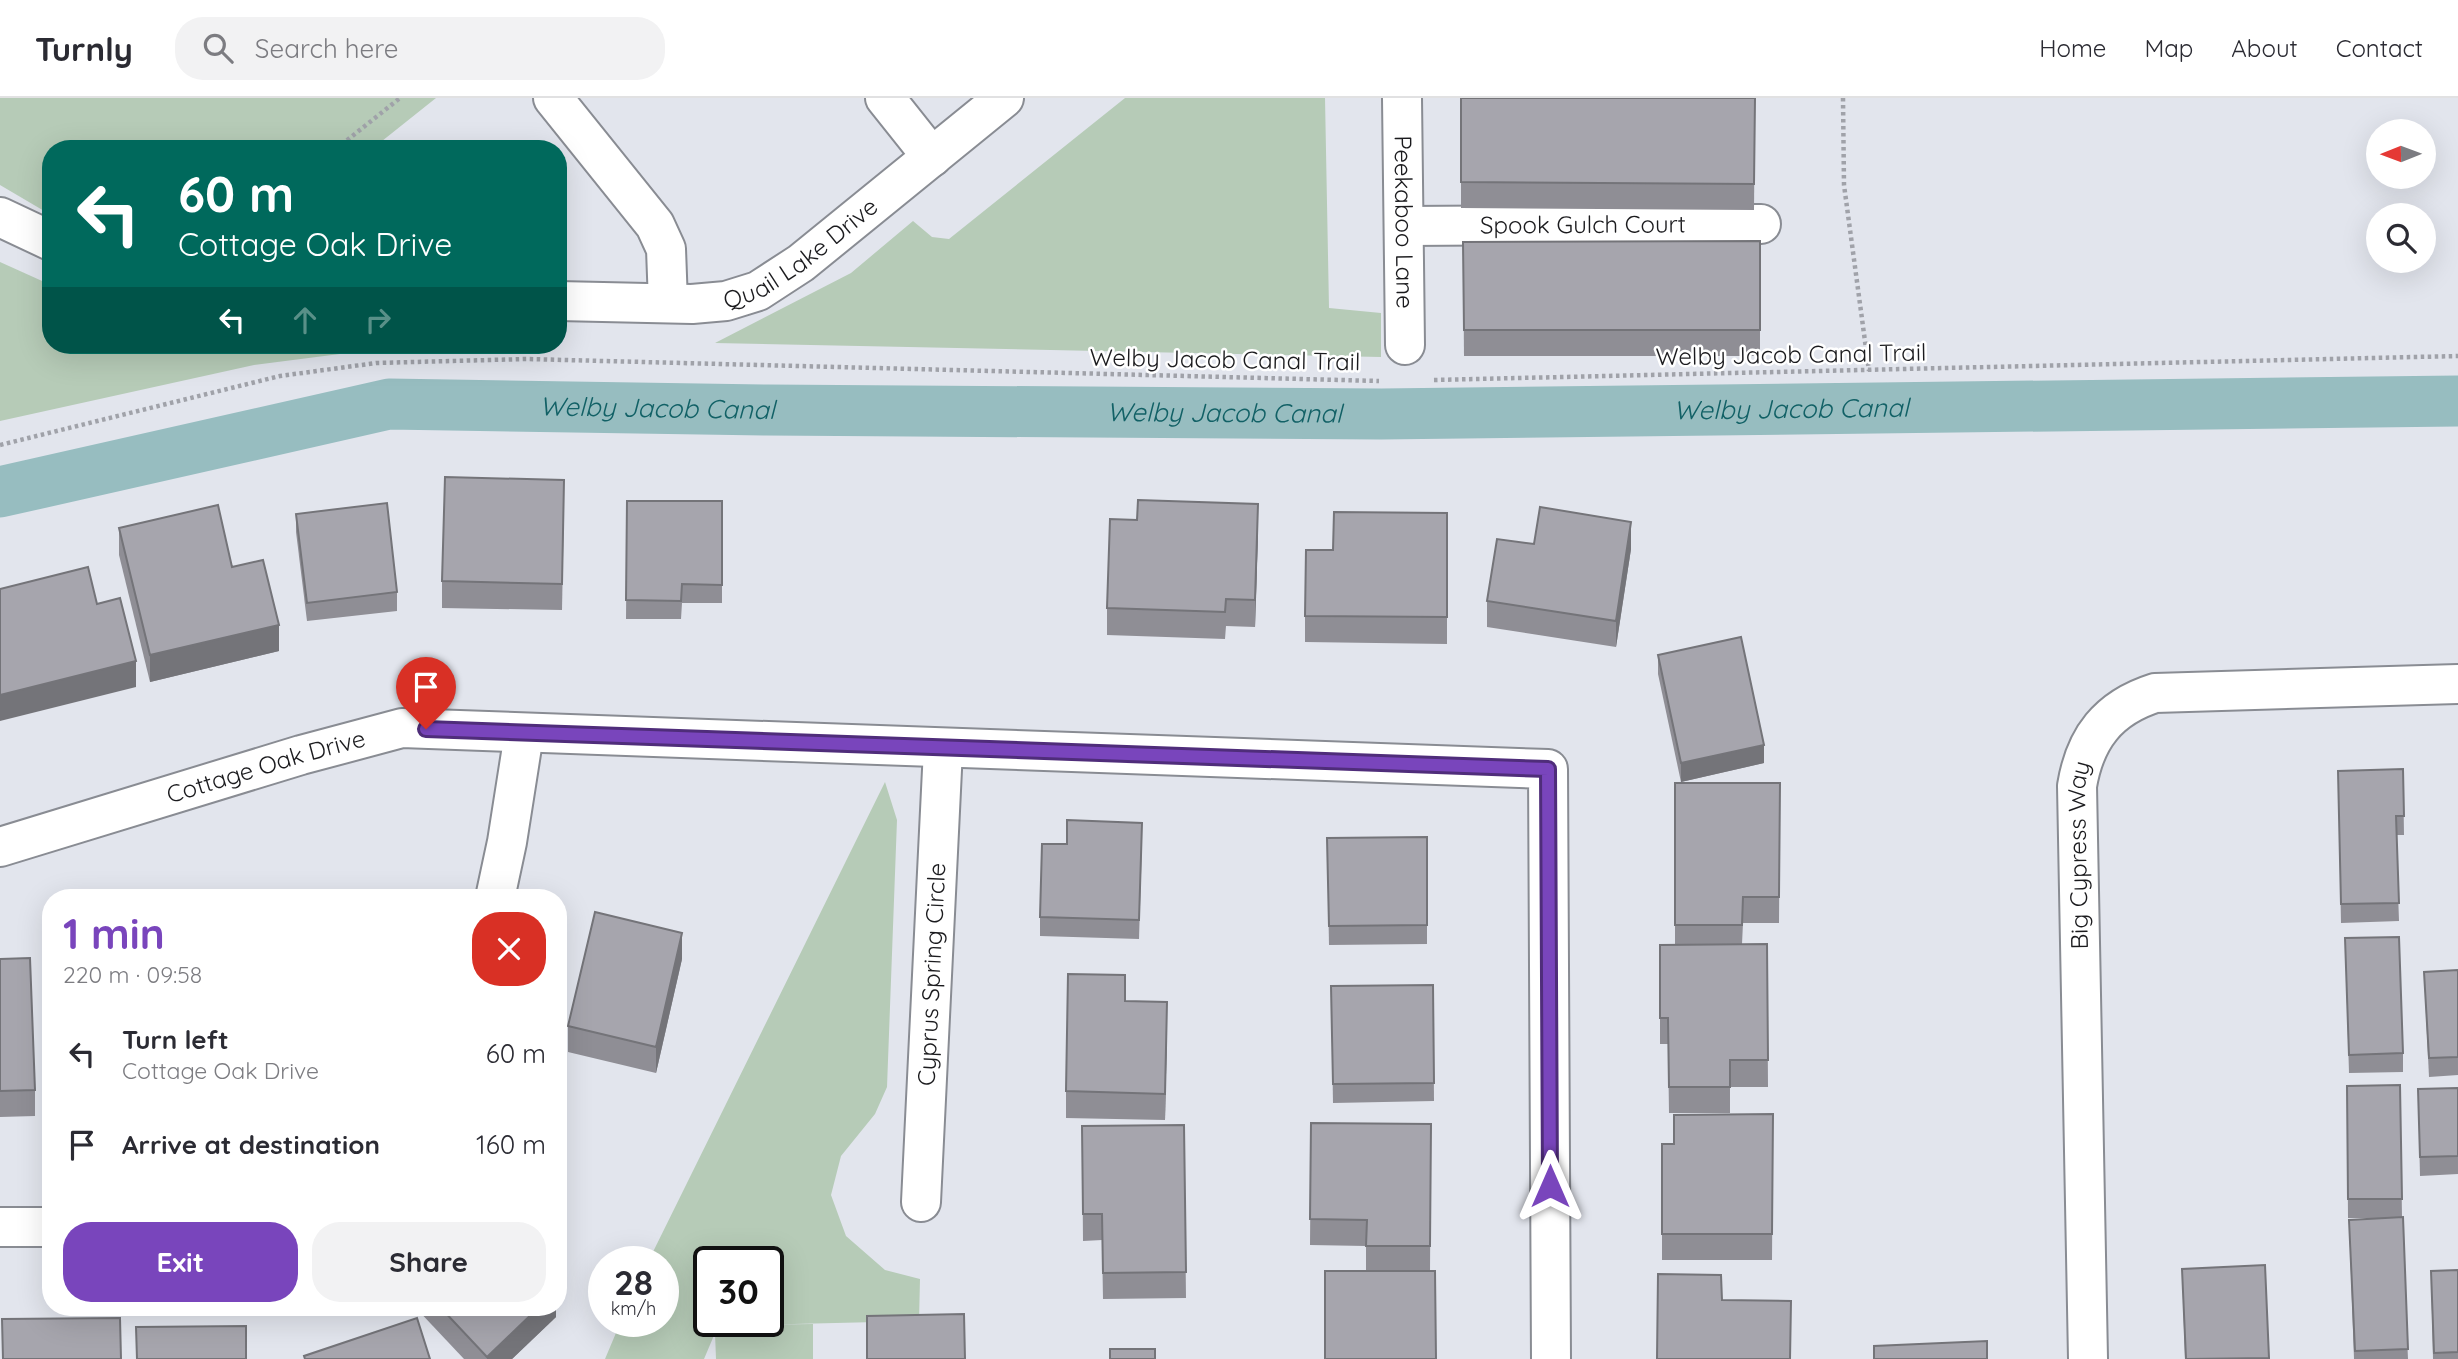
<!DOCTYPE html>
<html lang="en">
<head>
<meta charset="utf-8">
<style>
  body { margin:0; font-family:Quicksand,sans-serif; background:#f2f2f3; color:#2b2b33; height:100vh; display:flex; flex-direction:column; font-size:26px; white-space:nowrap }
  * { box-sizing:border-box; margin:0 }
  p { font-size:23px; color:#7c7c81 }
  .icon { flex:none; width:38px; height:38px; fill:none; stroke:currentColor; stroke-width:2; stroke-linecap:round; stroke-linejoin:round }
  .map { position:relative; flex:1; overflow:hidden }
  .details { position:absolute; left:42px; top:791px; width:525px; height:427px; display:flex; flex-direction:column; background:#fff; border-radius:28px; box-shadow:0 7px 28px #0002 }
  .details>* { flex:none }
  .top-card { position:absolute; left:42px; top:42px; width:525px; height:214px; border-radius:28px; box-shadow:0 7px 28px #0002; background:#00695c; color:#fff; overflow:hidden }
  .needle { width:46px; rotate:269deg }
  .fabs { position:absolute; left:2366px; top:21px; display:grid; gap:14px }
  .fabs a { display:grid; place-items:center; width:70px; height:70px; border-radius:50%; background:#fff; box-shadow:0 7px 28px #0002; font-size:35px }
  .speed { position:absolute; left:588px; top:1148px; display:flex; gap:14px; font-size:35px; font-weight:700; text-align:center }
  .speed>* { display:grid; place-content:center; width:91px; height:91px; border-radius:50%; background:#fff; box-shadow:0 7px 28px #0002; line-height:1 }
  .speed small { font-size:18px; font-weight:400 }
  .speed .limit { border:4px solid #111; border-radius:10px; background:#fff; color:#111 }
  .pin { position:absolute; display:grid; place-items:center; width:60px; height:60px; color:#fff; margin:-72px -30px; border-radius:50% 50% 50% 0; rotate:-45deg; box-shadow:0 0 7px #0007 }
  .pin .icon { rotate:45deg }
  .me { position:absolute; width:77px; margin:-38px; rotate:0deg; stroke-linejoin:round; filter:drop-shadow(0 0 5px #0008) }
  .turn { display:flex; align-items:center; gap:24px; height:147px; padding:0 21px; font-size:32px }
  .turn .icon { width:91px; height:91px; stroke-width:2.5 }
  .turn b { display:block; font-size:49px; line-height:60px }
  .lanes { display:flex; align-items:center; height:66px; padding:0 21px; background:#0003; justify-content:center; gap:35px; direction:ltr }
  .lanes .off { opacity:.35 }
  .round { display:grid; place-items:center; flex:none; width:74px; height:74px; border-radius:28px; background:#f2f2f3 }
  .head { display:flex; align-items:center; justify-content:space-between; height:119px; padding:0 21px }
  h1 { font-size:42px; font-weight:700; line-height:52px; color:#7945bc }
  .button { display:flex; gap:14px; margin-top:auto; padding:14px 21px }
  .button a { flex:1; height:80px; border-radius:28px; background:#7945bc; color:#fff; font-size:28px; font-weight:700; line-height:80px; text-align:center }
  .button a+a { background:#f2f2f3; color:#2b2b33 }
  ul { padding:0; list-style:none }
  li { display:flex; align-items:center; gap:21px; height:91px; padding:0 21px }
  li div { flex:1 }
  li b { display:block; font-size:26px }
  li em { font-style:normal }
  header { display:flex; align-items:center; gap:42px; box-sizing:border-box; height:98px; padding:0 35px; background:#fff; border-bottom:2px solid #e1e1e2 }
  header strong { font-size:33px }
  nav { display:flex; gap:38px; margin-inline-start:auto; font-size:24px }
  .search { width:490px; height:63px; background:#f2f2f3; display:flex; align-items:center; gap:18px; box-sizing:border-box; padding:0 24px; border-radius:28px; color:#7c7c81; font-size:26px }
  .map>svg:first-child { display:block }
  .green { fill:#b6cbb7; fill-rule:evenodd }
  .lines { fill:none; stroke-linecap:round; stroke-linejoin:round }
  .canal { stroke:#97bdc0; stroke-width:51 }
  .minor-casing { stroke:#898c93; stroke-width:42 }
  .path { stroke:#a0a2a9; stroke-width:4.5; stroke-dasharray:3.5 3.5; stroke-linecap:butt }
  .minor { stroke:#fff; stroke-width:38 }
  .wall { fill:#8f8e95 }
  .shaded-wall { fill:#747479 }
  .building { fill:#a6a5ad; stroke:#747479; stroke-width:2 }
  .route-casing { stroke:#4f2d7a; stroke-width:18 }
  .route { stroke:#7945bc; stroke-width:12 }
  .labels { text-anchor:middle; stroke-width:5; stroke-linejoin:round; paint-order:stroke }
  .street-label { font-size:24px; fill:#1b1b1e; stroke:#fff }
  .water-label { font-size:26px; font-style:italic; fill:#126166; stroke:#fff }
</style>
</head>
<body>
<header>
<strong>Turnly</strong>
<div class="search"><svg class="icon" aria-label="search" viewBox="0 0 24 24"><circle cx="10" cy="10" r="6"/><path d="M15 15l6 6"/></svg>Search here</div>
<nav><a>Home</a><a>Map</a><a>About</a><a>Contact</a></nav>
</header>
<div class="map">
<svg width="2458" height="1261" viewBox="0 0 2458 1261">
  <rect width="100%" height="100%" fill="#e2e5ed"/>
  <g class="green">
    <polygon points="0,0 436,0 372,51 51,51 51,117 0,87"/>
    <polygon points="1125,0 1325,0 1329,210 1381,215 1381,259 715,245 851,175 913,123 932,139 949,141"/>
    <polygon points="0,164 51,187 51,247 410,247 254,267 0,323"/>
    <path d="M885 684 897 722 887 989 875 1016 841 1058 831 1097 846 1138 885 1172 920 1181 919 1223 753 1227 813 1226V1261H716L715 1235 704 1261H605L621 1223H663V1164H648ZM709 1164H768V1223H709Z"/>
  </g>
  <g class="lines">
    <path class="canal" id="s1" d="M0 394 389 306 767 312 1381 316 2458 303"/>
    <g class="minor-casing">
      <g id="minor">
        <polyline points="553,0 655,127 666,151 668,205"/>
        <polyline points="885,0 932,59"/>
        <path id="s2" d="M1402 0 1405 247"/>
        <polyline points="0,119 51,143"/>
        <path id="s3" d="M1405 128 1761 126"/>
        <path id="s4" d="M558 203 692 206 726 203 758 193 801 165 1004 0"/>
        <path id="s5" d="M0 749 301 657 402 630 1548 671 1551 1261"/>
        <polyline points="495,800 507,744 524,636"/>
        <path id="s6" d="M921 1104 943 651"/>
        <polyline points="0,1129 51,1129"/>
        <path id="s7" d="M2088 1261 2077 688C2085 640 2108 610 2155 595L2458 586"/>
      </g>
    </g>
    <g class="path">
      <polyline points="1843,0 1844,87 1869,273"/>
      <polyline points="336,51 400,0"/>
      <polyline points="1434,282 2458,258"/>
      <polyline points="0,347 280,278 376,265 527,261 1379,283"/>
    </g>
    <use href="#minor" class="minor"/>
  </g>
  <g class="wall">
    <polygon points="1461,0 1755,0 1754,112 1461,110"/>
    <polygon points="1760,143 1760,258 1464,258 1463,144"/>
    <polygon points="627,403 722,403 722,505 682,505 681,521 626,521"/>
    <polygon points="564,408 562,512 442,510 442,483"/>
    <polygon points="1447,415 1447,546 1305,544 1305,518 1333,452"/>
    <polygon points="296,416 397,494 397,513 307,523 296,434"/>
    <polygon points="119,430 279,553 150,584 119,457"/>
    <polygon points="1258,433 1255,529 1226,528 1225,541 1107,537 1107,510"/>
    <polygon points="1534,446 1631,451 1616,549 1487,529 1487,503"/>
    <polygon points="1658,557 1764,665 1681,684 1658,576"/>
    <polygon points="2403,671 2404,737 2396,737 2399,823 2341,825 2338,673"/>
    <polygon points="1675,685 1780,685 1779,825 1743,825 1742,846 1767,846 1768,989 1730,989 1730,1015 1669,1015 1668,946 1660,946 1660,847 1675,847"/>
    <polygon points="1427,739 1427,846 1329,847 1327,740"/>
    <polygon points="1142,744 1139,841 1040,838 1040,819 1067,746"/>
    <polygon points="2345,840 2403,955 2403,974 2349,975"/>
    <polygon points="0,861 35,992 35,1018 0,1019"/>
    <polygon points="682,861 656,975 568,954 568,928"/>
    <polygon points="2458,872 2458,977 2429,979 2424,874"/>
    <polygon points="1433,887 1434,1003 1333,1005 1331,888"/>
    <polygon points="1125,903 1167,931 1165,1022 1066,1020 1066,993"/>
    <polygon points="2400,987 2402,1119 2408,1261 2354,1261 2349,1122 2394,1120 2348,1120 2347,988"/>
    <polygon points="2458,990 2458,1076 2420,1078 2418,991"/>
    <polygon points="1773,1016 1772,1162 1662,1162 1662,1046 1674,1046"/>
    <polygon points="1311,1025 1431,1026 1430,1173 1366,1173 1366,1148 1310,1147"/>
    <polygon points="1184,1027 1186,1200 1103,1201 1102,1142 1083,1143 1082,1028"/>
    <polygon points="2265,1167 2269,1261 2185,1261 2182,1171"/>
    <polygon points="2458,1172 2458,1261 2433,1261 2431,1173"/>
    <polygon points="415,1209 556,1209 556,1219 512,1261 464,1261"/>
  </g>
  <g class="shaded-wall">
    <polygon points="1258,406 1258,433 1255,529 1255,502"/>
    <polygon points="1631,424 1631,451 1616,549 1616,523"/>
    <polygon points="279,527 279,553 150,584 150,557"/>
    <polygon points="136,563 136,589 0,623 0,597"/>
    <polygon points="1764,647 1764,665 1681,684 1681,665"/>
    <polygon points="682,835 682,861 656,975 656,949"/>
    <polygon points="1167,904 1167,931 1165,1022 1165,996"/>
    <polygon points="539,1209 556,1209 556,1219 512,1261 487,1261 487,1259"/>
  </g>
  <g class="building">
    <polygon points="1461,0 1755,0 1754,86 1461,84"/>
    <polygon points="1760,143 1760,232 1464,232 1463,144"/>
    <polygon points="445,379 564,382 562,486 442,483"/>
    <polygon points="1138,402 1258,406 1255,502 1226,501 1225,514 1107,510 1110,421 1137,422"/>
    <polygon points="627,403 722,403 722,487 682,486 681,503 626,502"/>
    <polygon points="387,405 397,494 307,505 296,416"/>
    <polygon points="218,407 232,469 263,462 279,527 150,557 119,430"/>
    <polygon points="1540,409 1631,424 1616,523 1487,503 1497,441 1534,446"/>
    <polygon points="1334,414 1447,415 1447,519 1305,518 1306,452 1333,452"/>
    <polygon points="88,469 97,506 120,500 136,563 0,597 0,491"/>
    <polygon points="1741,539 1764,647 1681,665 1658,557"/>
    <polygon points="2403,671 2404,718 2396,718 2399,805 2341,806 2338,673"/>
    <polygon points="1675,685 1780,685 1779,799 1743,799 1742,827 1675,827"/>
    <polygon points="1067,722 1142,725 1139,822 1040,819 1042,746 1067,746"/>
    <polygon points="1427,739 1427,827 1329,828 1327,740"/>
    <polygon points="595,814 682,835 656,949 568,928"/>
    <polygon points="2399,839 2403,955 2349,957 2345,840"/>
    <polygon points="1767,846 1768,962 1730,962 1730,989 1669,989 1668,920 1660,920 1660,847"/>
    <polygon points="30,860 35,992 0,993 0,861"/>
    <polygon points="2458,872 2458,959 2429,960 2424,874"/>
    <polygon points="1068,876 1125,877 1125,903 1167,904 1165,996 1066,993"/>
    <polygon points="1433,887 1434,985 1333,986 1331,888"/>
    <polygon points="2400,987 2402,1101 2348,1101 2347,988"/>
    <polygon points="2458,990 2458,1058 2420,1059 2418,991"/>
    <polygon points="1773,1016 1772,1136 1662,1136 1662,1046 1674,1046 1674,1017"/>
    <polygon points="1311,1025 1431,1026 1430,1148 1366,1148 1367,1122 1310,1121"/>
    <polygon points="1184,1027 1186,1174 1103,1175 1102,1116 1083,1116 1082,1028"/>
    <polygon points="2403,1119 2408,1251 2355,1253 2349,1122"/>
    <polygon points="2265,1167 2269,1260 2186,1261 2182,1171"/>
    <polygon points="2458,1172 2458,1254 2434,1255 2431,1173"/>
    <polygon points="1325,1173 1435,1173 1436,1261 1325,1261"/>
    <polygon points="1658,1176 1721,1177 1722,1202 1791,1203 1790,1261 1657,1261"/>
    <polygon points="440,1209 539,1209 487,1259"/>
    <polygon points="964,1216 965,1261 867,1261 867,1218"/>
    <polygon points="120,1220 121,1261 3,1261 2,1221"/>
    <polygon points="417,1220 430,1261 305,1261 304,1258"/>
    <polygon points="246,1228 246,1261 137,1261 136,1229"/>
    <polygon points="1987,1243 1987,1261 1874,1261 1874,1248"/>
    <rect x="1110" y="1251" width="45" height="10"/>
  </g>
  <g class="lines">
    <g class="route-casing">
      <polyline id="route" points="426,631 1548,671 1550,1088"/>
    </g>
    <use href="#route" class="route"/>
  </g>
  <g class="labels">
    <g class="street-label">
      <text dy="8" stroke="none"><textPath href="#s2" startOffset="124">Peekaboo Lane</textPath></text>
      <text dy="8" stroke="none"><textPath href="#s3" startOffset="178">Spook Gulch Court</textPath></text>
      <text dy="8" stroke="none"><textPath href="#s4" startOffset="257">Quail Lake Drive</textPath></text>
      <text transform="translate(1791 257) rotate(-1)" y="8">Welby Jacob Canal Trail</text>
      <text transform="translate(1225 262) rotate(1)" y="8">Welby Jacob Canal Trail</text>
      <text dy="8" stroke="none"><textPath href="#s5" startOffset="278">Cottage Oak Drive</textPath></text>
      <text dy="8" stroke="none"><textPath href="#s7" startOffset="504">Big Cypress Way</textPath></text>
      <text dy="8" stroke="none"><textPath href="#s6" startOffset="228">Cyprus Spring Circle</textPath></text>
    </g>
    <g class="water-label">
      <text dy="9" stroke="none"><textPath href="#s1" startOffset="667">Welby Jacob Canal</textPath></text>
      <text dy="9" stroke="none"><textPath href="#s1" startOffset="1801">Welby Jacob Canal</textPath></text>
      <text dy="9" stroke="none"><textPath href="#s1" startOffset="1234">Welby Jacob Canal</textPath></text>
    </g>
  </g>
</svg>
<div class="fabs">
<a><svg class="needle" viewBox="-14 -14 28 28"><path d="M0-13l5 13h-10z" fill="#e53935"/><path d="M0 13l5-13h-10z" fill="#7c7c81"/></svg></a>
<a><svg class="icon" aria-label="search" viewBox="0 0 24 24"><circle cx="10" cy="10" r="6"/><path d="M15 15l6 6"/></svg></a>
</div>
<div class="speed"><div>28<small>km/h</small></div><div class="limit">30</div></div>
<div class="pin" style="left:426px;top:631px;background:#d93025"><svg class="icon" aria-label="arrive" viewBox="0 0 24 24"><path d="M6 21V4h12l-3 4 3 4H6"/></svg></div>
<svg class="me" style="left:1550px;top:1088px" viewBox="-20 -20 40 40"><path d="M0-17L14 15 0 8-14 15z" fill="#7945bc" stroke="#fff" stroke-width="4"/></svg>
<div class="top-card">
<div class="turn"><svg class="icon" aria-label="left" viewBox="0 0 24 24"><path d="M17 20v-9H6M10 6l-5 5 5 5"/></svg><div><b>60 m</b>Cottage Oak Drive</div></div>
<div class="lanes"><svg class="icon" aria-label="left" viewBox="0 0 24 24"><path d="M17 20v-9H6M10 6l-5 5 5 5"/></svg><svg class="icon off" aria-label="ahead" viewBox="0 0 24 24"><path d="M12 20V5M6 11l6-6 6 6"/></svg><svg class="icon off" aria-label="right" viewBox="0 0 24 24"><path d="M7 20v-9h11M14 6l5 5-5 5"/></svg></div>
</div>
<section class="details">
<div class="head"><div><h1>1 min</h1><p>220 m · 09:58</p></div><a class="round" style="background:#d93025;color:#fff"><svg class="icon" aria-label="close" viewBox="0 0 24 24"><path d="M6 6l12 12M18 6L6 18"/></svg></a></div>
<ul>
<li><svg class="icon" aria-label="left" viewBox="0 0 24 24"><path d="M17 20v-9H6M10 6l-5 5 5 5"/></svg><div><b>Turn left</b><p>Cottage Oak Drive</p></div><em>60 m</em></li>
<li><svg class="icon" aria-label="arrive" viewBox="0 0 24 24"><path d="M6 21V4h12l-3 4 3 4H6"/></svg><div><b>Arrive at destination</b></div><em>160 m</em></li>
</ul>
<div class="button"><a>Exit</a><a>Share</a></div>
</section>
</div>
</body>
</html>
